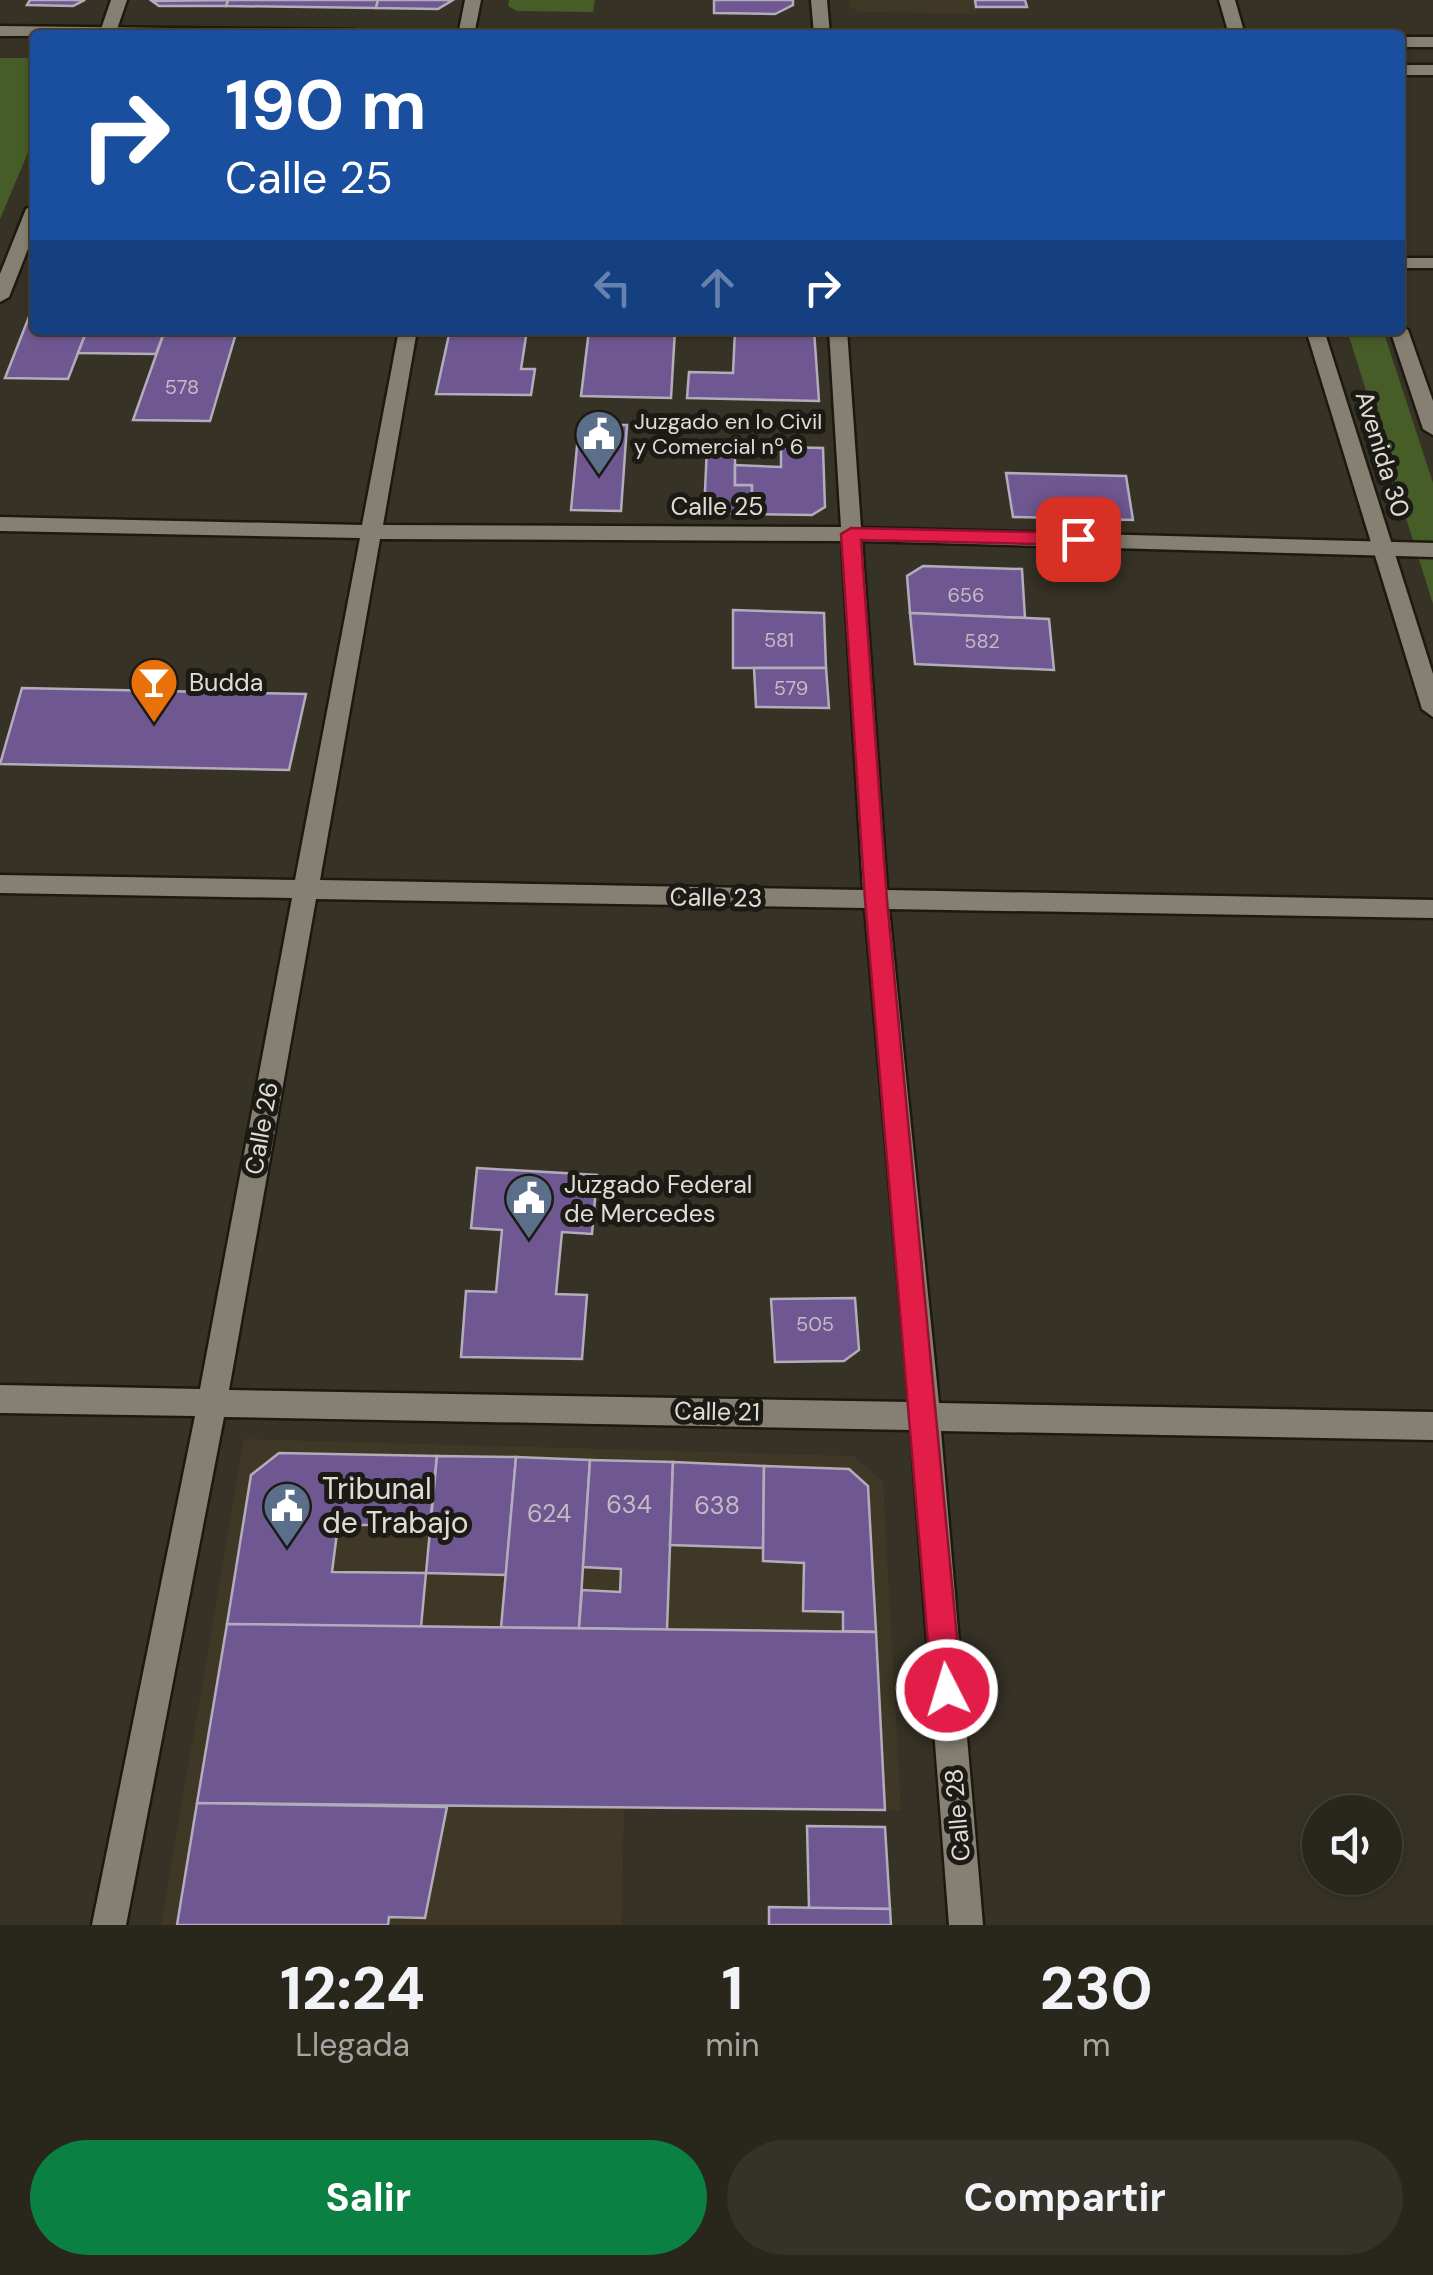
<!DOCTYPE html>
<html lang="es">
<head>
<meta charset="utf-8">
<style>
  body { margin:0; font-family:"DM Sans",sans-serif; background:#353229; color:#f1f3f6; height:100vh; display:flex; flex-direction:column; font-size:38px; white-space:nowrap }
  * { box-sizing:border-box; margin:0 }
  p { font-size:32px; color:#a5a5a3 }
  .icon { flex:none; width:55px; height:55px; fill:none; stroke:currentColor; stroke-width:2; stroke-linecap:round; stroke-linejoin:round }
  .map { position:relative; height:1925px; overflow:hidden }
  .side { display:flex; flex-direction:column; background:#29261c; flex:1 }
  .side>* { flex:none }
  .top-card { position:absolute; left:30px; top:30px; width:1375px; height:305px; border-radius:10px; box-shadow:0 2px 8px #0004,0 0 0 2px #45433b; background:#1a4fa0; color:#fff; overflow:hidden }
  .fabs { position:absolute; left:1302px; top:1795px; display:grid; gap:20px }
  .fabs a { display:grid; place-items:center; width:100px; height:100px; border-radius:50%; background:#29261c; box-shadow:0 2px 8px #0004,0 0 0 2px #45433b; font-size:50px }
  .pin { position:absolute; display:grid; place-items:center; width:85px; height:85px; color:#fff; margin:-42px; border-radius:20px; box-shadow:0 5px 15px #0006 }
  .me { position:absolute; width:110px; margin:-55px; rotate:355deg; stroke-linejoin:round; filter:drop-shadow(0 0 8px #0008) }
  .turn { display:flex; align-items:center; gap:35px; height:210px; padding:0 30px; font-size:45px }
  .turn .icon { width:130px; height:130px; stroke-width:2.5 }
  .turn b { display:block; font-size:70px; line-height:85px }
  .lanes { display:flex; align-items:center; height:95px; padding:0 30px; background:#0003; justify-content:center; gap:50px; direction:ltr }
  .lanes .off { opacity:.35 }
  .eta { display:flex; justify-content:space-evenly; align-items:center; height:170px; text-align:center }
  .eta b { font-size:60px; font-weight:700; line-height:70px }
  .button { display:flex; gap:20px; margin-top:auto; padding:20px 30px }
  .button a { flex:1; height:115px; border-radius:60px; background:#0b8043; color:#fff; font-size:40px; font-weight:700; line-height:115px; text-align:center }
  .button a+a { background:#353229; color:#f1f3f6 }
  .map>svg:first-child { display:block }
  .built { fill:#403826 }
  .green { fill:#465d28 }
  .building { fill:#6f5792; stroke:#b2adbb; stroke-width:2.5 }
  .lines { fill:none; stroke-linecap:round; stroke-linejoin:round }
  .street-casing { stroke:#1e190f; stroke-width:5 }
  .secondary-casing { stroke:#1e190f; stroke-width:5 }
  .street { fill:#868072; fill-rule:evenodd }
  .secondary { fill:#868072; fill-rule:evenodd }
  .route { fill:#e11d48; stroke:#92132f; stroke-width:2.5 }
  .labels { text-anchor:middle; stroke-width:10; stroke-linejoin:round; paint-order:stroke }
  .number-label { font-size:20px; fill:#c4bbc4 }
  .far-poi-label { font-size:22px; fill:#e0dcd5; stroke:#1c1a15; text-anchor:start }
  .street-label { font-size:25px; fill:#e0dcd5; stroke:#1c1a15 }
  .poi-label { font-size:25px; fill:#e0dcd5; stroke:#1c1a15; text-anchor:start }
  .near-number-label { font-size:25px; fill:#c4bbc4 }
  .near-poi-label { font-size:30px; fill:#e0dcd5; stroke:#1c1a15; text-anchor:start }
</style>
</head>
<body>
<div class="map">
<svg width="1433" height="1925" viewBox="0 0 1433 1925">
  <rect width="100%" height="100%" fill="#373226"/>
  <g class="built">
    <polygon points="849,0 975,0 977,14 859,12 850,7"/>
    <polygon points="244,1439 853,1456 883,1481 901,1810 624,1808 622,1925 161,1925"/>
  </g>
  <g class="green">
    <polygon points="509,0 595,0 593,12 517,11 508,6"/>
    <polygon points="0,58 35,58 35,136 0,219"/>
    <polygon points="1347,330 1383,330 1433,483 1433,604"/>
  </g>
  <g class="building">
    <polygon points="30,0 85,0 73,6 27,5"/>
    <polygon points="228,0 378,0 376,8 226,6"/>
    <polygon points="228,0 226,6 159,6 152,1"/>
    <polygon points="378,0 453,0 438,9 376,8"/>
    <polygon points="714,0 793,0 793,5 775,14 714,13"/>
    <polygon points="975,0 1025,0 1027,7 976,7"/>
    <polygon points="34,304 35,330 87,330 68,379 5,378"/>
    <polygon points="87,330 165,330 156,354 78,353"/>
    <polygon points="165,330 237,330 210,421 133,420"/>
    <polygon points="450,330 527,330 521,369 535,369 531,395 436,394"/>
    <polygon points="589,330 675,330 671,398 581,396"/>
    <polygon points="735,330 814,330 819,401 687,398 689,372 733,373"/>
    <polygon points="579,425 627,425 621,511 571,510"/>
    <polygon points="707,446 735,446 735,485 752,485 752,514 704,513"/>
    <polygon points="781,447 823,448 825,507 812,515 752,514 752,485 735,485 735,465 781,467"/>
    <polygon points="1006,473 1126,476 1133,520 1013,517"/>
    <polygon points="923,566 1022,569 1025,618 910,613 907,576"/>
    <polygon points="733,610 824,613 826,668 733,668"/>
    <polygon points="910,613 1049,619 1054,670 915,664"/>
    <polygon points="754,668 826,668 829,708 756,707"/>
    <polygon points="22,688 306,694 289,770 0,764"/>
    <polygon points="477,1168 597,1175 592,1234 562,1232 556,1294 587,1295 582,1359 461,1357 466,1291 496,1292 502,1230 471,1228"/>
    <polygon points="855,1298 859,1350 844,1361 775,1362 771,1299"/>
    <polygon points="279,1453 437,1456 430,1525 338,1525 332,1572 426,1573 421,1627 227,1624 251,1475"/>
    <polygon points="437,1456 516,1457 506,1575 426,1573"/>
    <polygon points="516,1457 590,1460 579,1628 501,1628"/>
    <polygon points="590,1460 673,1462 667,1630 579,1628 582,1590 620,1592 621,1569 583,1567"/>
    <polygon points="673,1462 764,1466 763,1548 670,1545"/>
    <polygon points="764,1466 849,1469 868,1486 876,1632 843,1631 843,1612 803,1611 804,1563 763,1561"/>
    <polygon points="227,1624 876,1632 885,1810 197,1803"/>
    <polygon points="197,1803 447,1807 425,1918 389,1917 388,1925 177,1925"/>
    <polygon points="807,1826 885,1827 890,1909 809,1908"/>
    <polygon points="769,1907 890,1909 891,1925 769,1925"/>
  </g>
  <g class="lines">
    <g class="street-casing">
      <g id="street">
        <polygon points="111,0 127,0 115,35 99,35"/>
        <polygon points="465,0 481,0 474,35 458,35"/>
        <polygon points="811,0 827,0 830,35 814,35"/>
        <polygon points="1219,0 1235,0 1245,35 1229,35"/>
        <polygon points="35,204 35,231 9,297 0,302 0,274 26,209"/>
        <rect x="1400" y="258" width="33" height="10"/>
        <path d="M399 330H417L383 525 841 527 829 330H847L861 528 1433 543V557L862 541 887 890 1433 900V918L889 909 939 1403 1433 1412V1440L941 1431 983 1925H949L911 1430 224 1417 126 1925H92L195 1416 0 1413V1385L200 1389 292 898 0 893V875L295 880 360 538 0 531V517L362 525ZM380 539 842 541 863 890 320 880ZM316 899 865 908 909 1402 229 1390Z"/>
      </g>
    </g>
    <g class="secondary-casing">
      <g id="secondary">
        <polygon points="0,26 354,30 362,35 0,36"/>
        <rect x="1400" y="37" width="33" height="10"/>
        <rect x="1400" y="65" width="33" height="10"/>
        <polygon points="1400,325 1408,330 1433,401 1433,435 1423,429 1390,330 1400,330"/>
        <polygon points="1306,330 1324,330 1433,674 1433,717 1422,709"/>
      </g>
    </g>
    <use href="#street" class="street"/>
    <use href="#secondary" class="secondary"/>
  </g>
  <polygon class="route" points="851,528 1078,533 1088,539 1078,545 861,540 887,900 962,1690 957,1700 947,1704 937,1700 932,1690 865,900 841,534"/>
  <defs>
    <g id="civic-pin" transform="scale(2.5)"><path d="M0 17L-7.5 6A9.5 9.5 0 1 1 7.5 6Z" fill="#5c6f8a" stroke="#1c1a15"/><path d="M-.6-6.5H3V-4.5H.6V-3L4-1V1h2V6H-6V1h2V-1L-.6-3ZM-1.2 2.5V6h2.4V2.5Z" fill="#fff"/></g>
    <g id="bar-pin" transform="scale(2.5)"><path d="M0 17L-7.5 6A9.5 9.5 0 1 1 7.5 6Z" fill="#e8710a" stroke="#1c1a15"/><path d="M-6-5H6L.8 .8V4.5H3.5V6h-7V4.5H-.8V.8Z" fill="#fff"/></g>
  </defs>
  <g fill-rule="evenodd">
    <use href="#civic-pin" x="599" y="434"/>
    <use href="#bar-pin" x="154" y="682"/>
    <use href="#civic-pin" x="529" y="1198"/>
    <use href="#civic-pin" x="287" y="1506"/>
  </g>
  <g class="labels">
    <g class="number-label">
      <text x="182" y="394">578</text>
      <text x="966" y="602">656</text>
      <text x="779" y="647">581</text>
      <text x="982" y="648">582</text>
      <text x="791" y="695">579</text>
      <text x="815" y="1331">505</text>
    </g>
    <g class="far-poi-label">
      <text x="634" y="429">Juzgado en lo Civil<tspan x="634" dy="25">y Comercial nº 6</tspan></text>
    </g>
    <g class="street-label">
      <text transform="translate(1383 454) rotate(73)" y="9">Avenida 30</text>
      <text x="717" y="515">Calle 25</text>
      <text transform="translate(716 897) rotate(1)" y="9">Calle 23</text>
      <text transform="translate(261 1128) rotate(-80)" y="9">Calle 26</text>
      <text transform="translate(717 1411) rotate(1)" y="9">Calle 21</text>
      <text transform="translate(957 1815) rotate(-95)" y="9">Calle 28</text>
    </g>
    <g class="poi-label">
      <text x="189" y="691">Budda</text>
      <text x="564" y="1193">Juzgado Federal<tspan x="564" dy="29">de Mercedes</tspan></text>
    </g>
    <g class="near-number-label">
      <text x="629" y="1513">634</text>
      <text x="717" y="1514">638</text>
      <text x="549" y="1522">624</text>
    </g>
    <g class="near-poi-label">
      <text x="322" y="1499">Tribunal<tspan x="322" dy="34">de Trabajo</tspan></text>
    </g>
  </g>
</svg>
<div class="fabs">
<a><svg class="icon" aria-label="sound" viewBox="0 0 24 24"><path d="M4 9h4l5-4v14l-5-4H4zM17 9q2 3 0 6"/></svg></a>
</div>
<div class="pin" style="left:1078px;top:539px;background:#d93025"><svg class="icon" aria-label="arrive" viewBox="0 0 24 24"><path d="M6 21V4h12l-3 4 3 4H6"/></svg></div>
<svg class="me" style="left:947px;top:1690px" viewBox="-20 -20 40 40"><circle r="17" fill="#e11d48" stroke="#fff" stroke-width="3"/><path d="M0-11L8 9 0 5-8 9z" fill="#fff"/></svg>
<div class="top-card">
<div class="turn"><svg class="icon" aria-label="right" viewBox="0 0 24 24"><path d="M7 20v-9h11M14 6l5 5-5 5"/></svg><div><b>190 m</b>Calle 25</div></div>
<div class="lanes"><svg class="icon off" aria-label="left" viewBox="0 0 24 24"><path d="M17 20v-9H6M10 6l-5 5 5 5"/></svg><svg class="icon off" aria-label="ahead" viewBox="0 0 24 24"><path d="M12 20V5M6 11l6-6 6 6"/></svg><svg class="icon" aria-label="right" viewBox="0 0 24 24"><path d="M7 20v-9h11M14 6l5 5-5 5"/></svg></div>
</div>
</div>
<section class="side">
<div class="eta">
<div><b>12:24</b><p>Llegada</p></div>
<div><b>1</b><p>min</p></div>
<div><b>230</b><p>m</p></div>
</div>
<div class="button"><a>Salir</a><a>Compartir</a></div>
</section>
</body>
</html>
